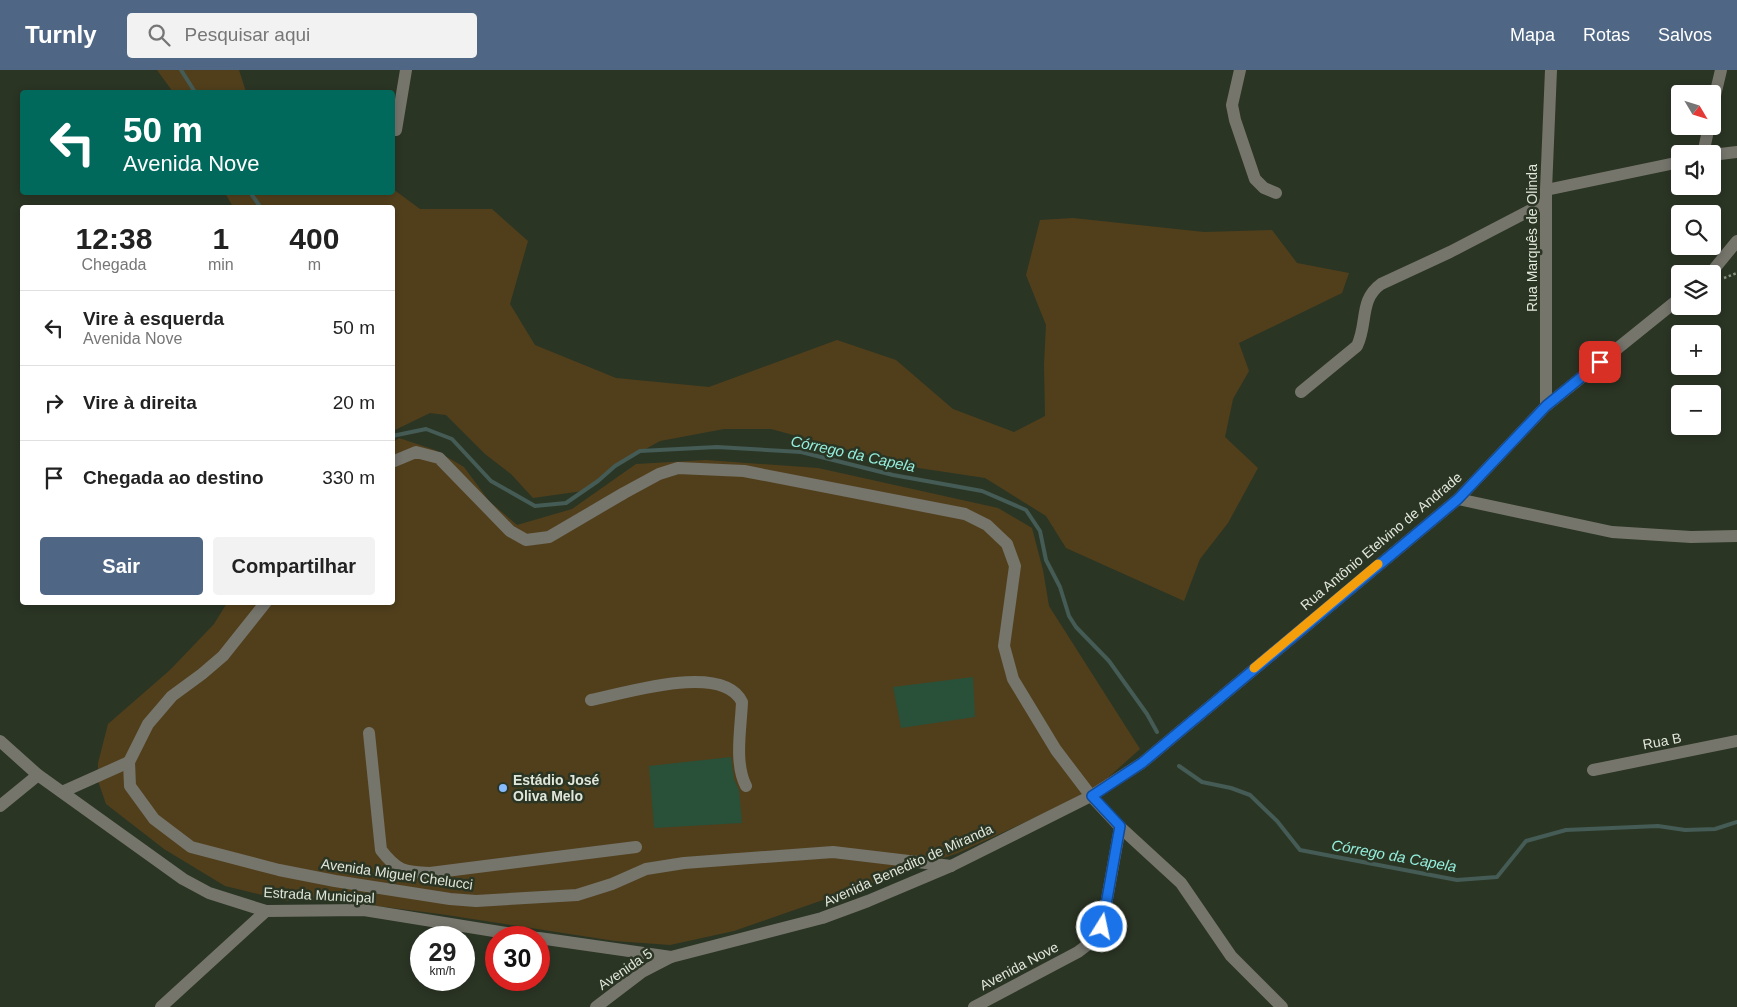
<!DOCTYPE html>
<html lang="pt">
<head>
<meta charset="utf-8">
<style>
  body { margin:0; font-family:Helvetica,sans-serif; background:#f2f2f2; color:#222; height:100vh; display:flex; flex-direction:column; font-size:19px; white-space:nowrap }
  * { box-sizing:border-box; margin:0 }
  p { font-size:16px; color:#767676 }
  .icon { flex:none; width:28px; height:28px; fill:none; stroke:currentColor; stroke-width:2; stroke-linecap:round; stroke-linejoin:round }
  .map { position:relative; flex:1; overflow:hidden }
  .drawer { position:absolute; left:20px; top:135px; width:375px; height:400px; display:flex; flex-direction:column; background:#fff; border-radius:5px; box-shadow:0 2px 8px #0003 }
  .drawer>* { flex:none }
  .guide { position:absolute; left:20px; top:20px; width:375px; height:105px; border-radius:5px; box-shadow:0 2px 8px #0003; background:#00695c; color:#fff; overflow:hidden }
  .needle { width:32px; rotate:128deg }
  .buttons { position:absolute; left:1671px; top:15px; display:grid; gap:10px }
  .buttons a { display:grid; place-items:center; width:50px; height:50px; border-radius:5px; background:#fff; box-shadow:0 2px 8px #0003; font-size:25px }
  .speed { position:absolute; left:410px; top:856px; display:flex; gap:10px; font-size:25px; font-weight:700; text-align:center }
  .speed>* { display:grid; place-content:center; width:65px; height:65px; border-radius:50%; background:#fff; box-shadow:0 2px 8px #0003; line-height:1 }
  .speed small { font-size:12px; font-weight:400 }
  .speed .limit { border:8px solid #d22; background:#fff; color:#111 }
  .pin { position:absolute; display:grid; place-items:center; width:42px; height:42px; color:#fff; margin:-21px; border-radius:10px; box-shadow:0 2px 8px #0006 }
  .me { position:absolute; width:55px; margin:-28px; rotate:10deg; stroke-linejoin:round; filter:drop-shadow(0 0 4px #0008) }
  .turn { display:flex; align-items:center; gap:18px; height:105px; padding:0 20px; font-size:22px }
  .turn .icon { width:65px; height:65px; stroke-width:2.5 }
  .turn b { display:block; font-size:35px; line-height:42px }
  .eta { display:flex; justify-content:space-evenly; align-items:center; height:85px; text-align:center }
  .eta b { font-size:30px; font-weight:700; line-height:35px }
  .action { display:flex; gap:10px; margin-top:auto; padding:10px 20px }
  .action a { flex:1; height:58px; border-radius:5px; background:#4f6784; color:#fff; font-size:20px; font-weight:700; line-height:58px; text-align:center }
  .action a+a { background:#f2f2f2; color:#222 }
  ul { padding:0; list-style:none }
  li { display:flex; align-items:center; gap:15px; height:75px; padding:0 20px; border-top:1px solid #e0e0e0 }
  li div { flex:1 }
  li b { display:block; font-size:19px }
  li em { font-style:normal }
  header { display:flex; align-items:center; gap:30px; box-sizing:border-box; height:70px; padding:0 25px; background:#4f6784; color:#fff }
  header strong { font-size:24px }
  nav { display:flex; gap:28px; margin-inline-start:auto; font-size:18px }
  .search { width:350px; height:45px; background:#f2f2f2; display:flex; align-items:center; gap:12px; box-sizing:border-box; padding:0 18px; border-radius:5px; color:#767676; font-size:19px }
  .map>svg:first-child { display:block }
  .green { fill:#513f1c }
  .lines { fill:none; stroke-linecap:round; stroke-linejoin:round }
  .stream { stroke:#455b55; stroke-width:4 }
  .building { fill:#295039 }
  .path { stroke:#8a9284; stroke-width:2.5; stroke-dasharray:2.5 2.5; stroke-linecap:butt }
  .minor { stroke:#75756c; stroke-width:12 }
  .route-casing { stroke:#114b97; stroke-width:12 }
  .route { stroke:#1a73e8; stroke-width:9 }
  .slow { stroke:#f59e0b; stroke-width:9 }
  .poi-dot { fill:#87bbfb; stroke:#2b3524; stroke-width:2 }
  .labels { text-anchor:middle; stroke-width:5; stroke-linejoin:round; paint-order:stroke }
  .street-label { font-size:14px; fill:#e0e6db; stroke:#2b3524 }
  .poi-label { font-size:14px; font-weight:bold; fill:#e0e6db; stroke:#2b3524; text-anchor:start }
  .water-label { font-size:15px; font-style:italic; fill:#94eedd; stroke:#2b3524 }
</style>
</head>
<body>
<header>
<strong>Turnly</strong>
<div class="search"><svg class="icon" aria-label="search" viewBox="0 0 24 24"><circle cx="10" cy="10" r="6"/><path d="M15 15l6 6"/></svg>Pesquisar aqui</div>
<nav><a>Mapa</a><a>Rotas</a><a>Salvos</a></nav>
</header>
<div class="map">
<svg width="1737" height="937" viewBox="0 0 1737 937">
  <rect width="100%" height="100%" fill="#2b3524"/>
  <g class="green">
    <polygon points="157,0 239,0 246,22 173,22"/>
    <polygon points="393,119 420,139 492,139 528,171 510,234 535,275 616,308 709,317 837,270 896,290 953,339 1014,362 1045,346 1044,294 1046,255 1026,205 1040,150 1073,148 1204,162 1272,160 1297,193 1349,203 1342,223 1239,273 1249,301 1233,329 1225,367 1258,398 1228,453 1200,489 1184,531 1066,478 1046,446 985,408 912,397 771,359 724,359 660,371 615,396 583,421 533,428 511,404 485,384 446,345 430,343 393,361 392,138 233,137 225,123 392,122"/>
    <polygon points="399,368 435,380 464,397 489,431 517,455 572,439 636,394 706,390 818,398 998,438 1032,458 1043,500 1049,536 1140,679 1093,721 958,783 734,861 670,875 615,871 440,844 337,831 287,831 225,816 164,779 106,734 98,711 98,693 108,654 170,600 214,554 227,533 392,532 392,373"/>
  </g>
  <g class="lines">
    <g class="stream">
      <polyline points="181,0 195,22"/>
      <polyline points="250,122 261,138"/>
      <polyline points="392,366 426,359 452,369 491,411 535,436 566,433 598,411 615,396 640,381 717,377 801,382 893,405 982,421 1026,440 1040,461 1046,490 1060,517 1069,546 1076,557 1109,591 1147,644 1157,662"/>
      <polyline points="1179,696 1202,712 1231,718 1250,725 1277,751 1300,780 1457,810 1497,807 1526,771 1566,760 1658,756 1685,760 1715,759 1737,752"/>
    </g>
  </g>
  <g class="building">
    <polygon points="973,607 975,647 901,658 893,617"/>
    <polygon points="731,687 734,709 739,720 742,753 654,758 649,696"/>
  </g>
  <g class="lines">
    <polyline class="path" points="1724,208 1737,203"/>
    <g class="minor">
      <polyline points="1240,0 1232,35 1235,50 1255,109 1264,118 1276,123"/>
      <polyline points="1712,38 1721,0"/>
      <polyline points="396,60 406,0"/>
      <polyline points="1703,84 1709,56"/>
      <polyline points="1712,85 1737,82"/>
      <polyline points="1546,120 1680,92"/>
      <polyline points="1710,204 1737,171"/>
      <path d="M1301 322 1357 276C1368 253 1359 230 1381 214L1450 182 1546 132"/>
      <polyline points="1546,336 1546,120 1551,0"/>
      <polyline points="392,392 416,382 439,388 510,461 526,470 549,467 624,423 659,404 678,398 744,401 965,444 987,455 1007,474 1015,496 1004,576 1013,609 1056,680 1091,726 1120,757 1102,857 1095,869 1078,882 974,937"/>
      <polyline points="1458,429 1612,462 1691,467 1737,466"/>
      <polyline points="266,532 223,586 202,604 172,626 148,654 129,692 130,716 154,749 191,777 279,800 335,811 450,829 476,831 577,825 612,814 646,799 684,793 833,782 951,796"/>
      <path d="M591 630C626 623 723 592 742 632 741 658 734 693 746 716"/>
      <path d="M369 663 381 780C397 801 404 802 430 803L636 777"/>
      <polyline points="0,671 38,705 183,809 209,823 266,841 364,840 537,868"/>
      <polyline points="1593,700 1737,671"/>
      <polyline points="62,722 129,692"/>
      <polyline points="0,736 38,705"/>
      <polyline points="1120,757 1181,813 1231,886 1282,937"/>
      <polyline points="539,868 671,887"/>
      <polyline points="161,937 266,841"/>
      <polyline points="596,937 642,902 671,887 822,848 868,831 951,796 1091,726 1142,693 1458,429 1546,336 1680,228"/>
    </g>
  </g>
  <g class="lines">
    <g class="route-casing">
      <polyline id="route" points="1102,857 1120,756 1092,726 1142,693 1458,429 1546,336 1600,292"/>
    </g>
    <use href="#route" class="route"/>
    <polyline class="slow" points="1254,598 1378,494"/>
  </g>
  <circle class="poi-dot" cx="503" cy="718" r="5"/>
  <g class="labels">
    <g class="street-label">
      <text transform="translate(1532 168) rotate(-90)" y="5">Rua Marquês de Olinda</text>
      <text transform="translate(1381 471) rotate(-40)" y="5">Rua Antônio Etelvino de Andrade</text>
      <text transform="translate(1662 671) rotate(-11)" y="5">Rua B</text>
      <text transform="translate(908 795) rotate(-24)" y="5">Avenida Benedito de Miranda</text>
      <text transform="translate(397 804) rotate(8)" y="5">Avenida Miguel Chelucci</text>
      <text transform="translate(319 825) rotate(3)" y="5">Estrada Municipal</text>
      <text transform="translate(1019 896) rotate(-28)" y="5">Avenida Nove</text>
      <text transform="translate(625 899) rotate(-34)" y="5">Avenida 5</text>
    </g>
    <g class="poi-label">
      <text x="513" y="715">Estádio José<tspan x="513" dy="16">Oliva Melo</tspan></text>
    </g>
    <g class="water-label">
      <text transform="translate(853 384) rotate(12)" y="5">Córrego da Capela</text>
      <text transform="translate(1394 786) rotate(10)" y="5">Córrego da Capela</text>
    </g>
  </g>
</svg>
<div class="buttons">
<a><svg class="needle" viewBox="-14 -14 28 28"><path d="M0-13l5 13h-10z" fill="#e53935"/><path d="M0 13l5-13h-10z" fill="#767676"/></svg></a>
<a><svg class="icon" aria-label="sound" viewBox="0 0 24 24"><path d="M4 9h4l5-4v14l-5-4H4zM17 9q2 3 0 6"/></svg></a>
<a><svg class="icon" aria-label="search" viewBox="0 0 24 24"><circle cx="10" cy="10" r="6"/><path d="M15 15l6 6"/></svg></a>
<a><svg class="icon" aria-label="layers" viewBox="0 0 24 24"><path d="M12 4l9 5-9 5-9-5zM3 14l9 5 9-5"/></svg></a>
<a>+</a>
<a>−</a>
</div>
<div class="speed"><div>29<small>km/h</small></div><div class="limit">30</div></div>
<div class="pin" style="left:1600px;top:292px;background:#d93025"><svg class="icon" aria-label="arrive" viewBox="0 0 24 24"><path d="M6 21V4h12l-3 4 3 4H6"/></svg></div>
<svg class="me" style="left:1102px;top:857px" viewBox="-20 -20 40 40"><circle r="17" fill="#1a73e8" stroke="#fff" stroke-width="3"/><path d="M0-11L8 9 0 5-8 9z" fill="#fff"/></svg>
<div class="guide">
<div class="turn"><svg class="icon" aria-label="left" viewBox="0 0 24 24"><path d="M17 20v-9H6M10 6l-5 5 5 5"/></svg><div><b>50 m</b>Avenida Nove</div></div>
</div>
<section class="drawer">
<div class="eta">
<div><b>12:38</b><p>Chegada</p></div>
<div><b>1</b><p>min</p></div>
<div><b>400</b><p>m</p></div>
</div>
<ul>
<li><svg class="icon" aria-label="left" viewBox="0 0 24 24"><path d="M17 20v-9H6M10 6l-5 5 5 5"/></svg><div><b>Vire à esquerda</b><p>Avenida Nove</p></div><em>50 m</em></li>
<li><svg class="icon" aria-label="right" viewBox="0 0 24 24"><path d="M7 20v-9h11M14 6l5 5-5 5"/></svg><div><b>Vire à direita</b></div><em>20 m</em></li>
<li><svg class="icon" aria-label="arrive" viewBox="0 0 24 24"><path d="M6 21V4h12l-3 4 3 4H6"/></svg><div><b>Chegada ao destino</b></div><em>330 m</em></li>
</ul>
<div class="action"><a>Sair</a><a>Compartilhar</a></div>
</section>
</div>
</body>
</html>
